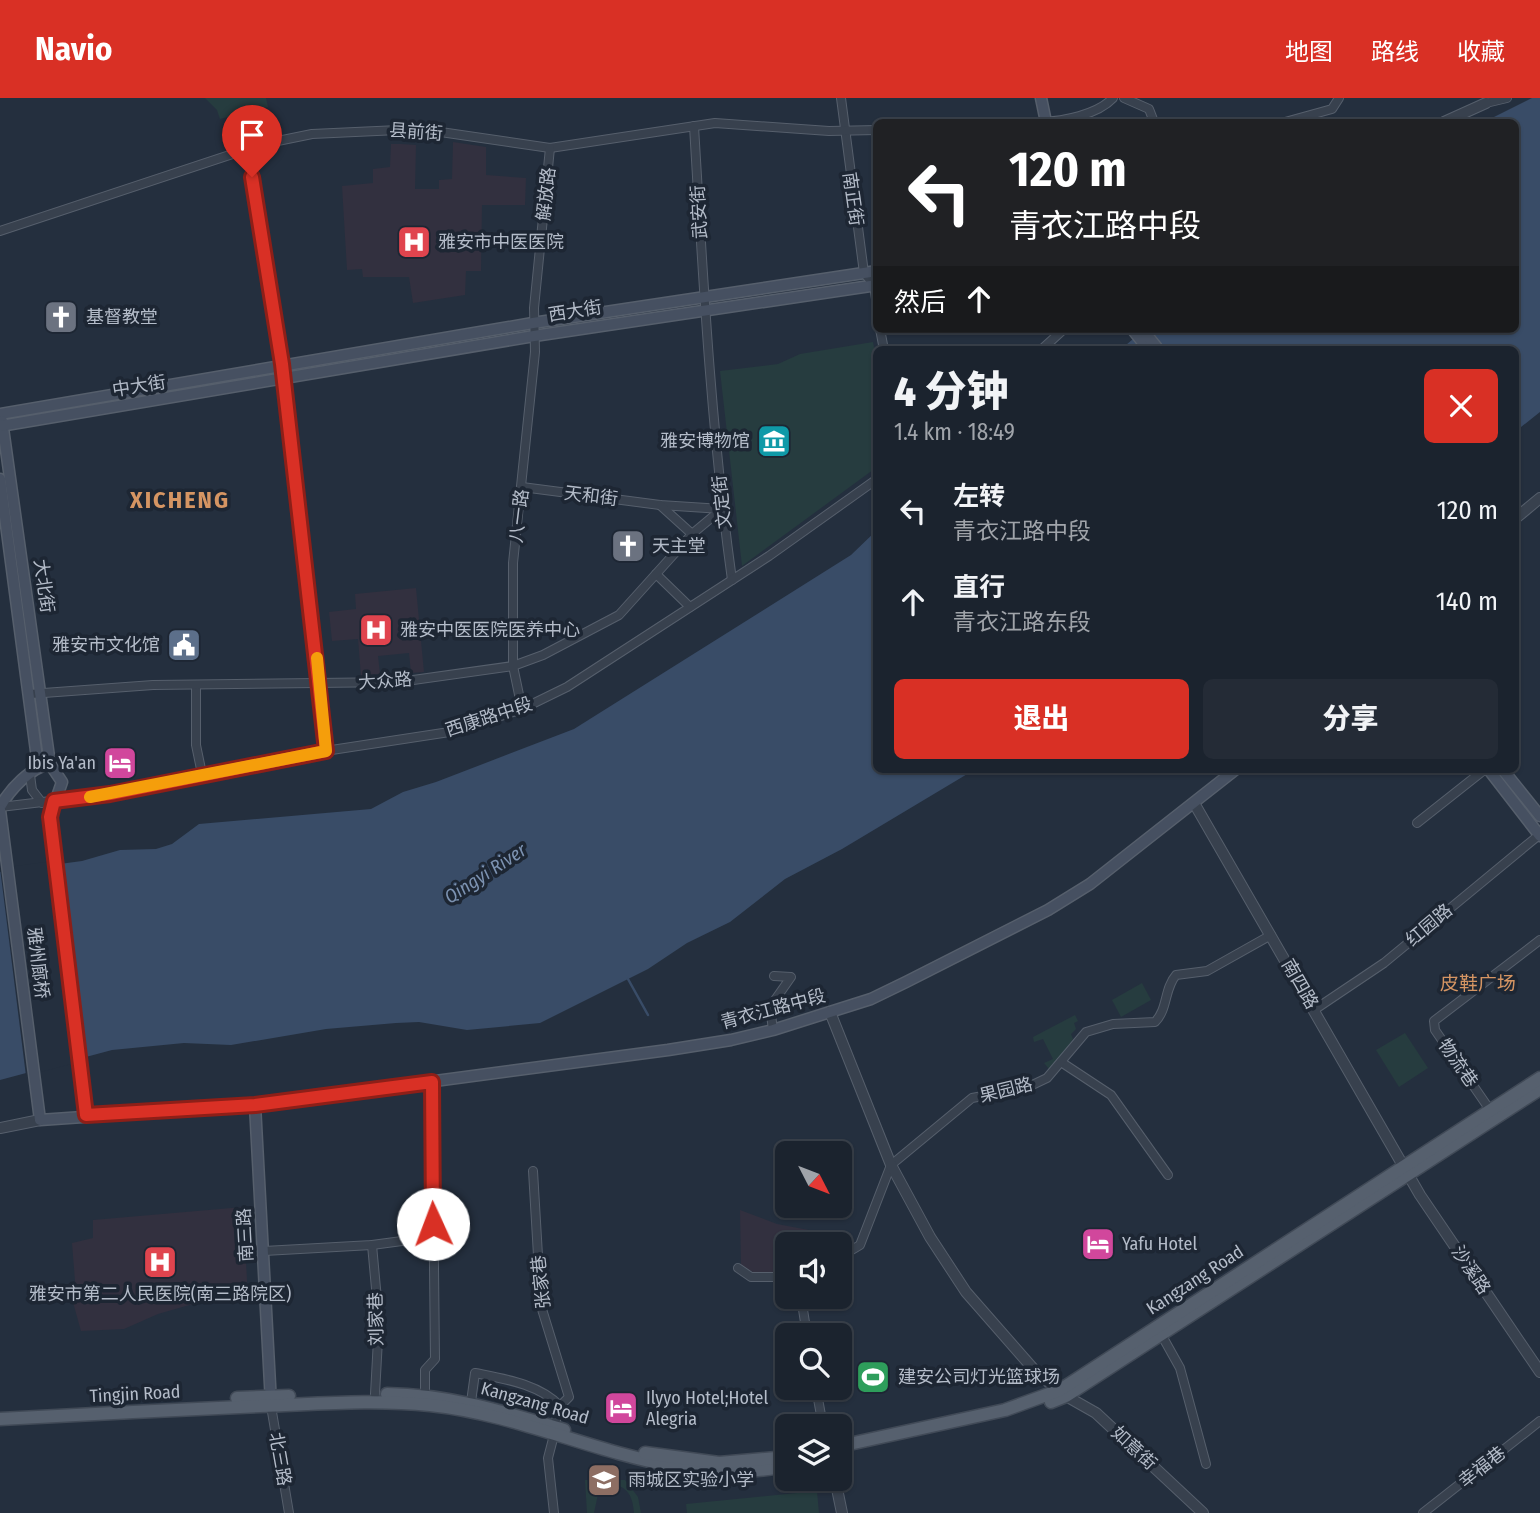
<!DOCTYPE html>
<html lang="zh">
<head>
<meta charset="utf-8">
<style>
  body { margin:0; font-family:"Fira Sans Condensed","Noto Sans SC",sans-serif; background:#242b36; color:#f1f3f6; height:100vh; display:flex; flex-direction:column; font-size:26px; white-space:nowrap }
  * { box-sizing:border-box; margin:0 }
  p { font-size:23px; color:#a0a4aa }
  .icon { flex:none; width:38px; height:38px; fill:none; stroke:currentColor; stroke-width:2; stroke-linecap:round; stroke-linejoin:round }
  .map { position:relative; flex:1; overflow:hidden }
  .details { position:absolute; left:873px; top:248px; width:646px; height:427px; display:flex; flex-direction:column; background:#1b232e; border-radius:10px; box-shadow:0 2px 5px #0004,0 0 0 2px #39404a }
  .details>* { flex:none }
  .guide { position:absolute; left:873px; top:21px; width:646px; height:214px; border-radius:10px; box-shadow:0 2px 5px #0004,0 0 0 2px #39404a; background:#202124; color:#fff; overflow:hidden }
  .needle { width:46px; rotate:132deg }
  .tools { position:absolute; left:775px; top:1043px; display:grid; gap:14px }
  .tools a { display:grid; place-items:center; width:77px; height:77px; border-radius:10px; background:#1b232e; box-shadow:0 2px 5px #0004,0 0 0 2px #39404a; font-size:35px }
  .pin { position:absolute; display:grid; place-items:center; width:60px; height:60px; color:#fff; margin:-72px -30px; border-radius:50% 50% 50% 0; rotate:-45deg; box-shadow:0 0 7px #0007 }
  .pin .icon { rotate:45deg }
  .me { position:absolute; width:77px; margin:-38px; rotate:358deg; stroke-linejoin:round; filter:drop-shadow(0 0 5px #0008) }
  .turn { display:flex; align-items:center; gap:24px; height:147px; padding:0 21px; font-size:32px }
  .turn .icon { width:91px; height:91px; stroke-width:2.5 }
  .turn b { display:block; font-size:49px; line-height:60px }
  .then { display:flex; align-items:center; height:66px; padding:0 21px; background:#0003; gap:14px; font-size:26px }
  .round { display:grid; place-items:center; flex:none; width:74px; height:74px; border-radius:10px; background:#242b36 }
  .head { display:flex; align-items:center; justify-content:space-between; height:119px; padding:0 21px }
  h1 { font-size:42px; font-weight:800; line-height:52px }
  .button { display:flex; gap:14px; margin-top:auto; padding:14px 21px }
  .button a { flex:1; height:80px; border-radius:10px; background:#d93025; color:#fff; font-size:28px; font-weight:800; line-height:80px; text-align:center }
  .button a+a { background:#242b36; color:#f1f3f6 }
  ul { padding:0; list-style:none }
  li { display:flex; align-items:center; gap:21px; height:91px; padding:0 21px }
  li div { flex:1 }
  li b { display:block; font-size:26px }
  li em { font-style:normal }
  header { display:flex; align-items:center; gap:42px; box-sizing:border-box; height:98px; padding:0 35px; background:#d93025; color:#fff }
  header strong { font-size:33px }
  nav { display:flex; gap:38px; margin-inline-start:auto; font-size:24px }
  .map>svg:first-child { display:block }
  .medical { fill:#32303f }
  .green { fill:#263c3f }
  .water { fill:#394c67 }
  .pier { fill:#242f3e }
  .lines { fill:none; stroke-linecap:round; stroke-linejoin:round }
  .stream { stroke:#394c67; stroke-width:2.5 }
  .minor-casing { stroke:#565f6c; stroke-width:10 }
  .tertiary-casing { stroke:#565f6c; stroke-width:12 }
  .secondary-casing { stroke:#565f6c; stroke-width:13 }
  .primary-casing { stroke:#414a57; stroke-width:15 }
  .minor { stroke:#38414e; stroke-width:8 }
  .tertiary { stroke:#38414e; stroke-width:10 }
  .secondary { stroke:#465061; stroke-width:10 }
  .primary { stroke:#56606e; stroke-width:12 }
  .route-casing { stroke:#8d1f18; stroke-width:18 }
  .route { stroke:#d93025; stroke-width:12 }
  .slow { stroke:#f59e0b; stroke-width:12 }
  .labels { text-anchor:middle; stroke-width:7; stroke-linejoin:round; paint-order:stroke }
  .street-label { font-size:18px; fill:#b4bcc9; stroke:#1d2633 }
  .poi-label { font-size:18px; fill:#b4bcc9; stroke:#1d2633; text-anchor:start }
  .water-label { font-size:19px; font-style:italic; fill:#7c92b1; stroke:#1d2633 }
  .neighbourhood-label { font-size:19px; fill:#d59563; stroke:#1d2633 }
  .district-label { font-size:24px; font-weight:bold; letter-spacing:2px; fill:#d59563; stroke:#1d2633 }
</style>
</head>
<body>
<header>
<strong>Navio</strong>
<nav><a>地图</a><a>路线</a><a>收藏</a></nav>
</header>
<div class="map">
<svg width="1540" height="1415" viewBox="0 0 1540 1415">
  <rect width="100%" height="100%" fill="#242f3e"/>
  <g class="medical">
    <polygon points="453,44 486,49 486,77 526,80 525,107 482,107 481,173 466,173 465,197 413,205 409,179 363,179 362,171 347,172 342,88 373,85 373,71 390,69 391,46 401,46 416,47 415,91 439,91 439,82 452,81"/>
    <polygon points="416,490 424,574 411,575 409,555 378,558 380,576 361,578 358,541 332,543 329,514 356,511 355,496"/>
    <polygon points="243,1109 248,1200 207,1202 158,1216 124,1231 81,1233 71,1197 75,1183 72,1145 93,1140 93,1122"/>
    <polygon points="740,1112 777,1126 814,1133 851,1135 850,1149 840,1154 840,1146 788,1146 787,1174 753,1174 741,1168"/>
  </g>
  <g class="green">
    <polygon points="205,0 266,0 268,9 220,21 217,12"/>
    <polygon points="873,244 877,265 877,369 742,468 720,273 778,266 800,256"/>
    <polygon points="1142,885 1151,902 1121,919 1112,902"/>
    <polygon points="1075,917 1078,923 1074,925 1076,931 1071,936 1073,941 1053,971 1049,971 1044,965 1053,961 1043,941 1034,944 1033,939"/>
    <polygon points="1405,935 1428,970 1399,989 1376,952"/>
    <path d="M585 1382H592L593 1390 604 1382H625L638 1399 641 1415H634C633 1402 630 1390 615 1387L598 1396 594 1415H587Z"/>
    <polygon points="817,1393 819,1415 687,1415 686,1406"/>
  </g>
  <g class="water">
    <polygon points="1532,0 1540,0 1540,314 1516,333 1516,252 1120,252 1145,231 1516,231 1516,24 1484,24"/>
    <polygon points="877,432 877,672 974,672 842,751 785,781 730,824 687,845 648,871 540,925 467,932 419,924 396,925 326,931 231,947 184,945 112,952 0,982 0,774 82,763 120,752 156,751 172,746 199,726 371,711 403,694 436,684 574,631 851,457"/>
  </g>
  <polygon class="pier" points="61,762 86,962 26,978 0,770"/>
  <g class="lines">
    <polyline class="stream" points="628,881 648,917"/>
    <g class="minor-casing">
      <g id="minor">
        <polyline points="841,0 864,175 874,187 877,208"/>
        <polyline points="1124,0 1149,11 1154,24"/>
        <polyline points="1486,5 1507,0"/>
        <path d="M1041 24C1063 23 1097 17 1113 0"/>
        <polyline points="1285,24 1332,11 1339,0"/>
        <path d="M694 28C703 180 711 331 732 482"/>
        <polyline points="248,52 282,266 325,653"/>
        <polyline points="0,133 263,46 312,36 420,31 550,50 715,25 829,33 877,32"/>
        <polyline points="880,231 884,252"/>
        <polyline points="1041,252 1064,231"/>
        <polyline points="522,389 660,407 722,411"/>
        <polyline points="660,407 692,436"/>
        <polyline points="656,476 690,509"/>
        <polyline points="196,588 196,647 202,676"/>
        <polyline points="30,596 153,587 399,584 513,568 543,557 619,517 692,436 722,411"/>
        <polyline points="522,611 513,568 513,465 535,254 534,210 550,50"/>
        <polyline points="30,677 32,692 42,705"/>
        <polyline points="0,709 110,696 325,653 456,633 522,611 567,589 769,458 877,381"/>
        <polyline points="1417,725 1484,672"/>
        <polyline points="1314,912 1384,865 1539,737"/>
        <polyline points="773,932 770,909 791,879 774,878"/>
        <polyline points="1061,964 1111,997 1168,1077"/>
        <polyline points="1490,1012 1435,932 1434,923 1540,842"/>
        <polyline points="533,1073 541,1208 569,1299 560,1308 554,1329"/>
        <polyline points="372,1147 379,1223 375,1296"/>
        <polyline points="264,1153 372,1147 432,1139"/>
        <path d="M840 1159 860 1147 891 1067 972 1000 1026 990 1047 980 1086 934 1113 926 1155 924C1168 911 1164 891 1176 877L1207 873 1271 837"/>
        <polyline points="738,1170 751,1179 788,1179"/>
        <polyline points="801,1199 807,1237"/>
        <polyline points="1161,1236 1180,1270 1206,1366"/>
        <polyline points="816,1290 823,1328"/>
        <polyline points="425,1297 425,1272 435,1261 432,984"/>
        <path d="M471 1304 475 1275C505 1281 539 1286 560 1308"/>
        <polyline points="271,1308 289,1415"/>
        <polyline points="554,1337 548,1360 554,1415"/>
        <polyline points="1423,1415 1540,1323"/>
      </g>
    </g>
    <g class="tertiary-casing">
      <g id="tertiary">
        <polyline points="1444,24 1486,5"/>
        <polyline points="1516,420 1540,400"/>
        <polyline points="1194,705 1420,1097 1540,1274"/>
        <polyline points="830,914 891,1067 930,1139 966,1194 1037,1275 1066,1298 1096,1315 1203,1415"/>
        <polyline points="0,1030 40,1022"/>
        <polyline points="835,1381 842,1415"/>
      </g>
    </g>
    <g class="secondary-casing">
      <g id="secondary">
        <polyline points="1041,0 1046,24"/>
        <polyline points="1132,231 1149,252"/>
        <polyline points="1142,231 1159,252"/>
        <polyline points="0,316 533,225 877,173"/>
        <polyline points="2,323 50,666"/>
        <polyline points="0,328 534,238 877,187"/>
        <polyline points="0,381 38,668"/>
        <polyline points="1489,672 1540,738"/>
        <polyline points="1503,672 1540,718"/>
        <path d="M0 709C10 691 31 669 50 666L62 684 50 719 86 1017"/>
        <polyline points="0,712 40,1022 255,1007 668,952 731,942 773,932 871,901 906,884 1048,812 1090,786 1235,672"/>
        <polyline points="255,1007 271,1305"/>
      </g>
    </g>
    <g class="primary-casing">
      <g id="primary">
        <path d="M387 1296C450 1297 504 1314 564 1332"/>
        <polyline points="237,1300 289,1298"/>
        <polyline points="1051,1304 1066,1298 1540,991"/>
        <path d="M0 1321C87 1316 173 1312 260 1308 317 1306 373 1301 430 1307 555 1320 656 1393 788 1368"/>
        <polyline points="840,1348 1005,1312 1060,1292 1540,980"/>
        <polyline points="645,1355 719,1365 787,1359"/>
      </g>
    </g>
    <use href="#minor" class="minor"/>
    <use href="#tertiary" class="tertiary"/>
    <use href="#secondary" class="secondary"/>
    <use href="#primary" class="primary"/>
  </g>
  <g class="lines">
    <g class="route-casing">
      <polyline id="route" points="252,79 282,266 326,653 110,696 54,703 50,719 86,1017 255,1007 432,984 433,1126"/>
    </g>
    <use href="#route" class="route"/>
    <polyline class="slow" points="90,699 326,653 317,560"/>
  </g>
  <defs>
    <g id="hospital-square" transform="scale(1.75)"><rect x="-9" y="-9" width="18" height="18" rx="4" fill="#e0444e" stroke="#1d2633"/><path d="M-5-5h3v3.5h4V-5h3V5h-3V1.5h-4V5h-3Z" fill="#fff"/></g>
    <g id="church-square" transform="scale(1.75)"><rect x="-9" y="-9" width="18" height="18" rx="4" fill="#6b7280" stroke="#1d2633"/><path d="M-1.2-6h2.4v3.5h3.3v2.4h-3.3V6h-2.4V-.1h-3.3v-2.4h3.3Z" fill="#fff"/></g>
    <g id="museum-square" transform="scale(1.75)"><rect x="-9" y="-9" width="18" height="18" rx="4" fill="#0f9aa8" stroke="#1d2633"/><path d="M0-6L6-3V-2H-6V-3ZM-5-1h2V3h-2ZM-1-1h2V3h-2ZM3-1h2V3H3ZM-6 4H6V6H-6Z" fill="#fff"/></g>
    <g id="civic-square" transform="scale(1.75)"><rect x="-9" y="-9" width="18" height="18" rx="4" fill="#5c6f8a" stroke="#1d2633"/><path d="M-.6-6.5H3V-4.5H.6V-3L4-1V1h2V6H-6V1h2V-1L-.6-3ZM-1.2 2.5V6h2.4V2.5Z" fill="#fff"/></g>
    <g id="hotel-square" transform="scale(1.75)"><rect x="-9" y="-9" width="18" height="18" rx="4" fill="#d1479c" stroke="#1d2633"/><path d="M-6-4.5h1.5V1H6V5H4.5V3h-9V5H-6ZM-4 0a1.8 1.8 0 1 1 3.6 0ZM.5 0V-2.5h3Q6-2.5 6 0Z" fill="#fff"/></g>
    <g id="stadium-square" transform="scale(1.75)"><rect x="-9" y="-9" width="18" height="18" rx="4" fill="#2e9e5b" stroke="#1d2633"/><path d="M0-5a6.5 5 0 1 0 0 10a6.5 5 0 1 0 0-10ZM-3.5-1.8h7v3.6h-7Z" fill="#fff"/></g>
    <g id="school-square" transform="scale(1.75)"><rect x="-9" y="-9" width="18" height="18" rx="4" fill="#8d6e63" stroke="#1d2633"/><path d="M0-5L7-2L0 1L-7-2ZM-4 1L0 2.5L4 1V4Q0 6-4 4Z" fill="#fff"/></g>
  </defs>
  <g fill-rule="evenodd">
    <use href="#hospital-square" x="414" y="144"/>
    <use href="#church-square" x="61" y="219"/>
    <use href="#museum-square" x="774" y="343"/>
    <use href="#church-square" x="628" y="448"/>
    <use href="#hospital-square" x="376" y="532"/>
    <use href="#civic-square" x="184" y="547"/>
    <use href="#hotel-square" x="120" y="665"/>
    <use href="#hotel-square" x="1098" y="1146"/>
    <use href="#hospital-square" x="160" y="1164"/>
    <use href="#stadium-square" x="873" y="1279"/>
    <use href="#hotel-square" x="621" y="1310"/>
    <use href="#school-square" x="604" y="1382"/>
  </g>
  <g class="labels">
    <g class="street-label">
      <text transform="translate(416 34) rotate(4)" y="6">县前街</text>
      <text transform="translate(546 96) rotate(-84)" y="6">解放路</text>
      <text transform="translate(853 101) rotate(82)" y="6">南正街</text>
      <text transform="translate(699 114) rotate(-93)" y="6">武安街</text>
      <text transform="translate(575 213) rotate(-9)" y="6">西大街</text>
      <text transform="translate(139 288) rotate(-9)" y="6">中大街</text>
      <text transform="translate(591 398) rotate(7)" y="6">天和街</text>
      <text transform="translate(722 404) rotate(-96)" y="6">文定街</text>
      <text transform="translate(519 418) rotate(-83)" y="6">八一路</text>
      <text transform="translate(44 488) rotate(82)" y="6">大北街</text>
      <text transform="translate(385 583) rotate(-4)" y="6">大众路</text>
      <text transform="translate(489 619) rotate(-18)" y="6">西康路中段</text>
      <text transform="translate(1429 827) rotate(-40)" y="6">红园路</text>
      <text transform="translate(38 865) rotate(83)" y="6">雅州廊桥</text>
      <text transform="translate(1300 886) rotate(60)" y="6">南四路</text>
      <text transform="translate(773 911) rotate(-15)" y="6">青衣江路中段</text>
      <text transform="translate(1458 965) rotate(55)" y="6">物流巷</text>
      <text transform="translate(1006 992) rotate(-14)" y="6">果园路</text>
      <text transform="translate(245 1137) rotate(-93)" y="6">南三路</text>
      <text transform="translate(1471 1172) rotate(56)" y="6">沙溪路</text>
      <text transform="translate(1195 1182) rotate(-33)" y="6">Kangzang Road</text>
      <text transform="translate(541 1184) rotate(-96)" y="6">张家巷</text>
      <text transform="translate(376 1221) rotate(-91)" y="6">刘家巷</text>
      <text transform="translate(135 1296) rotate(-3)" y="6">Tingjin Road</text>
      <text transform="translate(535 1305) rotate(16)" y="6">Kangzang Road</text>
      <text transform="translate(1134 1350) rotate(43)" y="6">如意街</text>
      <text transform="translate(280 1361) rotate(80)" y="6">北三路</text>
      <text transform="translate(1482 1369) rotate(-38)" y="6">幸福巷</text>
    </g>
    <g class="poi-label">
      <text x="438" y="150">雅安市中医医院</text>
      <text x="86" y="225">基督教堂</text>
      <text x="750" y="349" text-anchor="end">雅安博物馆</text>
      <text x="652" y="454">天主堂</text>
      <text x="400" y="538">雅安中医医院医养中心</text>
      <text x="160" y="553" text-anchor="end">雅安市文化馆</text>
      <text x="96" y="671" text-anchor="end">Ibis Ya'an</text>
      <text x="1122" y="1152">Yafu Hotel</text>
      <text x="160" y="1202" text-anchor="middle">雅安市第二人民医院(南三路院区)</text>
      <text x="898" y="1285">建安公司灯光篮球场</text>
      <text x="646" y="1306">Ilyyo Hotel;Hotel<tspan x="646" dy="21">Alegria</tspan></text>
      <text x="628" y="1388">雨城区实验小学</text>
    </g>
    <g class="water-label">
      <text transform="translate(485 775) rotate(-33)" y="7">Qingyi River</text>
    </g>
    <g class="neighbourhood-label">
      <text x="1478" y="892">皮鞋广场</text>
    </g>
    <g class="district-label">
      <text x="180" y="410">XICHENG</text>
    </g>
  </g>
</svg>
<div class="tools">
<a><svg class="needle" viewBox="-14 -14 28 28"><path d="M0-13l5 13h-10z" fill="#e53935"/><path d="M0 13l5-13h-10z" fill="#a0a4aa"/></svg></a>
<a><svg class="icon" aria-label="sound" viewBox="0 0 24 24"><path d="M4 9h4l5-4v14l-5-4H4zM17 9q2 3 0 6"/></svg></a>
<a><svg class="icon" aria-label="search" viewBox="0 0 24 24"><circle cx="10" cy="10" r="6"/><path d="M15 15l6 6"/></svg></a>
<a><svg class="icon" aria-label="layers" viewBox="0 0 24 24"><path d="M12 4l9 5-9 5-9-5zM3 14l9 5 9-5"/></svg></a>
</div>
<div class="pin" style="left:252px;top:79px;background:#d93025"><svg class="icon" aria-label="arrive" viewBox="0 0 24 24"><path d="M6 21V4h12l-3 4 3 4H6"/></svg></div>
<svg class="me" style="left:433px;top:1126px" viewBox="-20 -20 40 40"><circle r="19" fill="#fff"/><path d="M0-13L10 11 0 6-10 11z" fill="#d93025"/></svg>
<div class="guide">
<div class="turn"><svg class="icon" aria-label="left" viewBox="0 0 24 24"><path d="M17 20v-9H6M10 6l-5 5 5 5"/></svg><div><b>120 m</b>青衣江路中段</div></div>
<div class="then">然后<svg class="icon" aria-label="ahead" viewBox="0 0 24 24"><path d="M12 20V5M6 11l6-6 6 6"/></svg></div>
</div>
<section class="details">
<div class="head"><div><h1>4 分钟</h1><p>1.4 km · 18:49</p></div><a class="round" style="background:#d93025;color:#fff"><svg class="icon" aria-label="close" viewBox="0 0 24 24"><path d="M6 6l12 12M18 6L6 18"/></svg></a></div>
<ul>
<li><svg class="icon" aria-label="left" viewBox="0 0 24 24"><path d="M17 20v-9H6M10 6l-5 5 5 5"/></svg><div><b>左转</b><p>青衣江路中段</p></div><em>120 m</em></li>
<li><svg class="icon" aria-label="ahead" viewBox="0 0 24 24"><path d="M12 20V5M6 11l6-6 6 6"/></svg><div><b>直行</b><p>青衣江路东段</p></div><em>140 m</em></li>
</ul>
<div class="button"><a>退出</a><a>分享</a></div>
</section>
</div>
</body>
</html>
